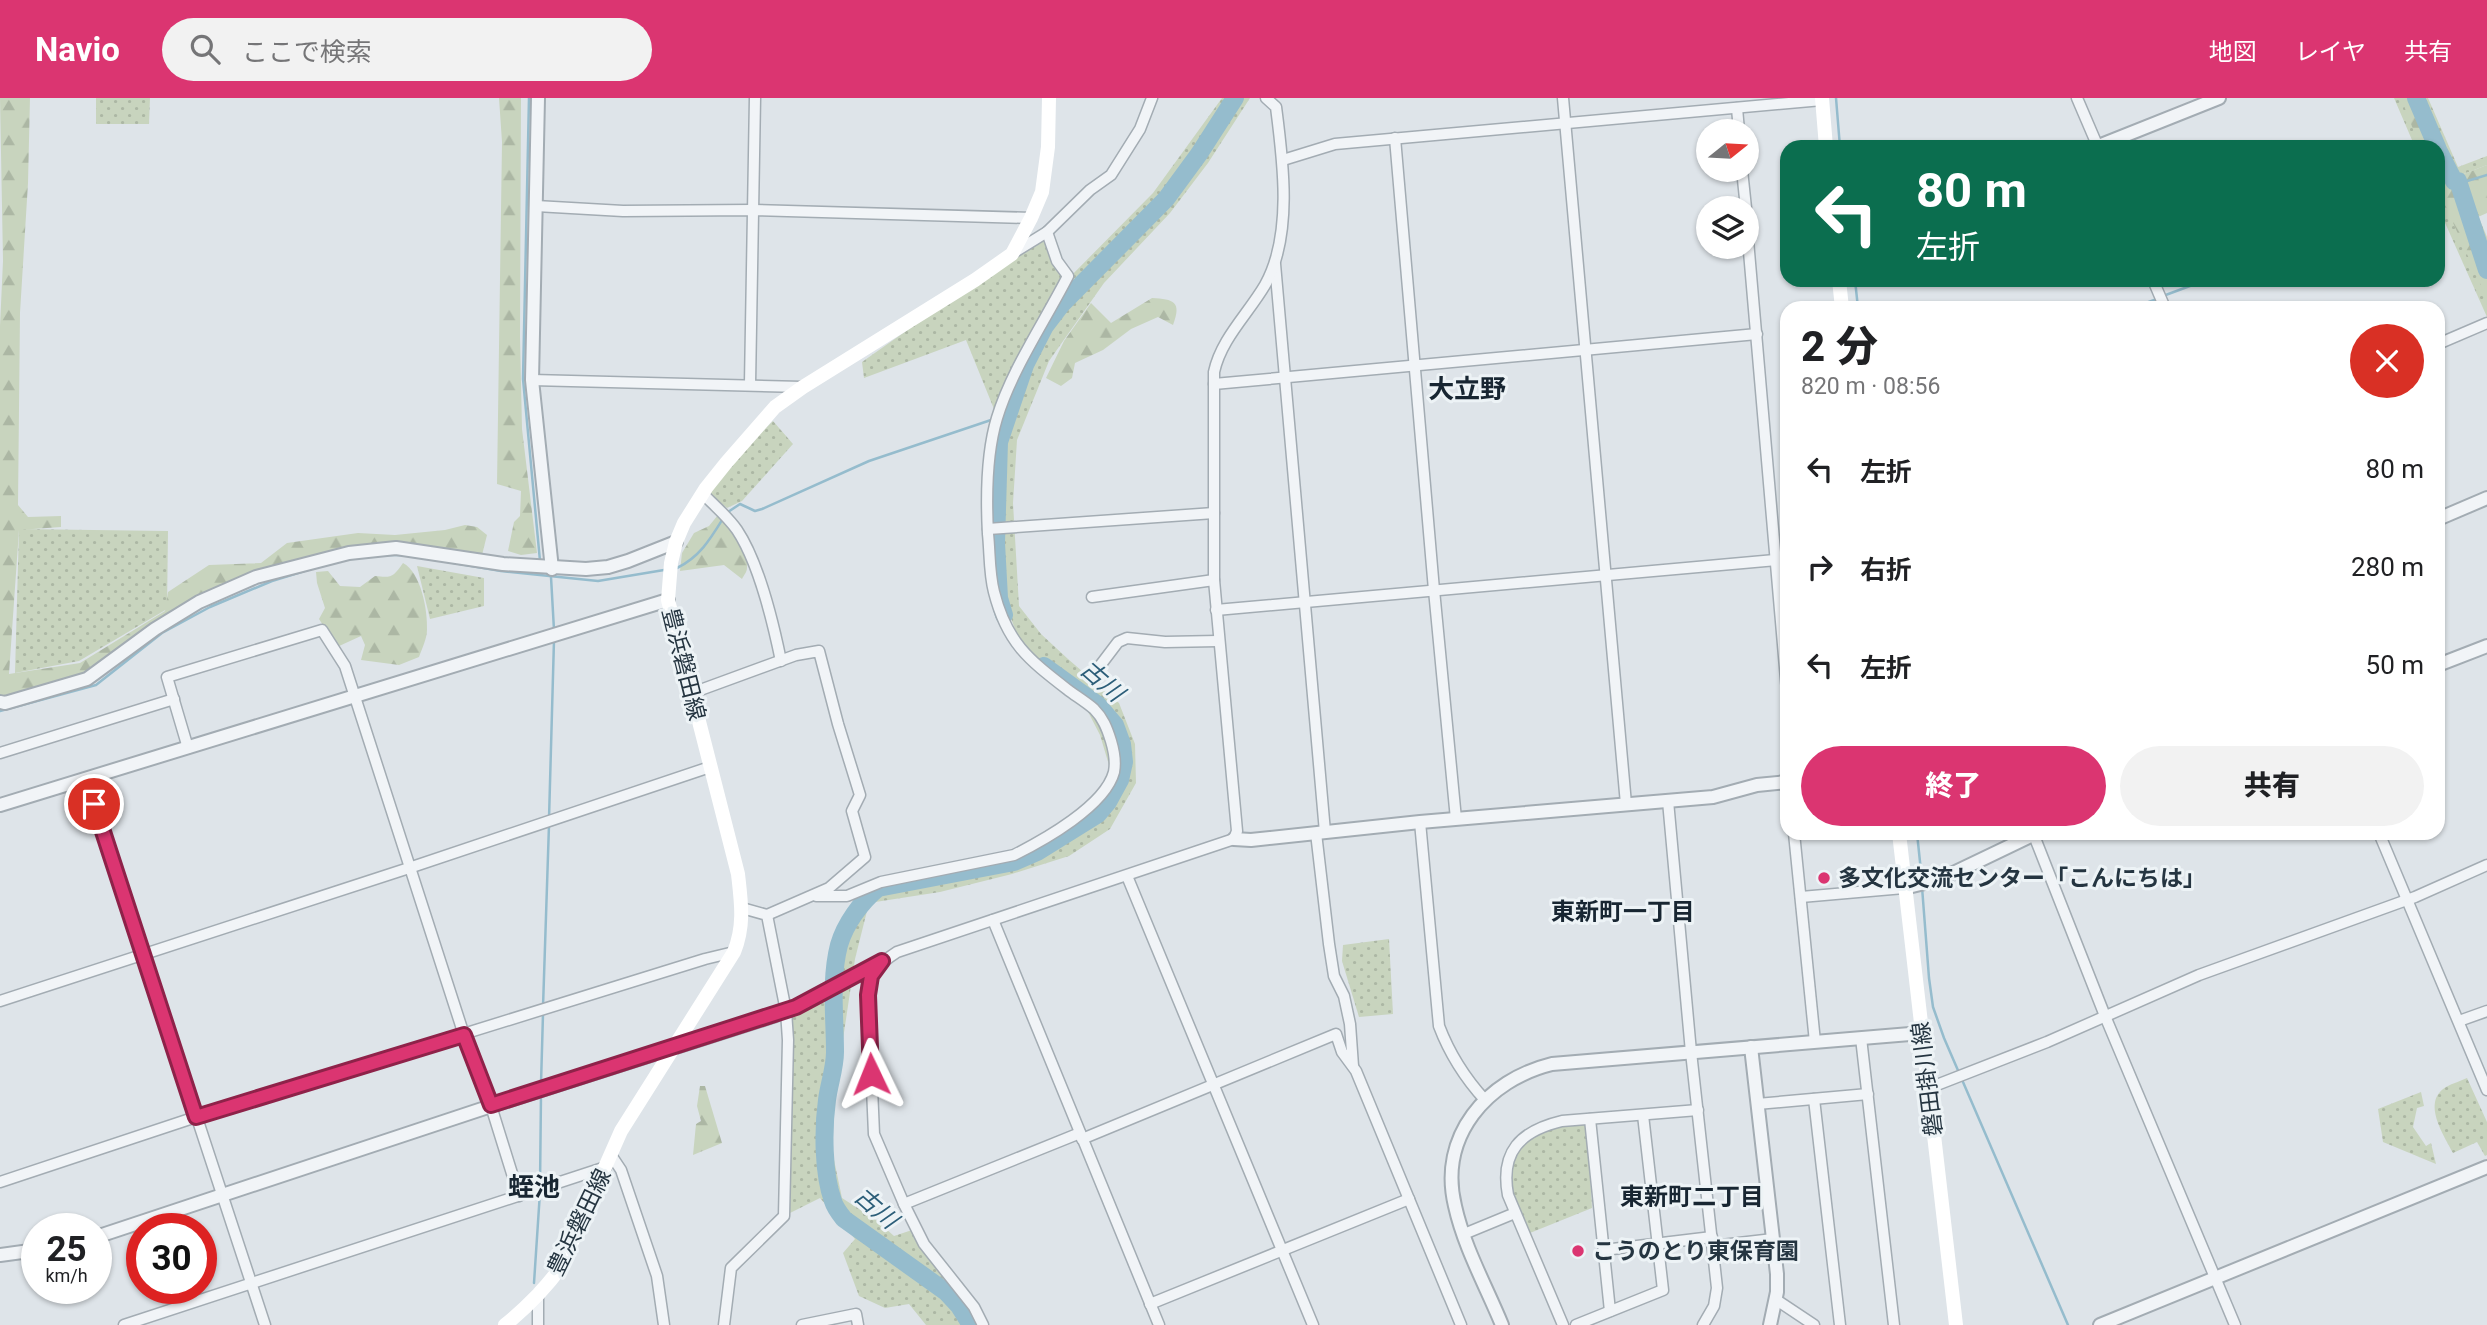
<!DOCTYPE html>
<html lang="ja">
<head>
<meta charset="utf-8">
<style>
  body { margin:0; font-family:Roboto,"Noto Sans JP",sans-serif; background:#f2f2f2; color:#202124; height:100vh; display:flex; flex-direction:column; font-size:26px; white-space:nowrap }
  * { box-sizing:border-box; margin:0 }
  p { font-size:23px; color:#757577 }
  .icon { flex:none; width:38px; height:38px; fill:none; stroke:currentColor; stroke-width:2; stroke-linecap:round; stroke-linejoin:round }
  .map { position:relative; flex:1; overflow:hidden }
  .side { position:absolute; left:1780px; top:203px; width:665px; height:539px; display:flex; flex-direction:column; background:#fff; border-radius:21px; box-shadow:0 2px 5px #0004 }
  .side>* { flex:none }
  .hud { position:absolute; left:1780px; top:42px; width:665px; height:147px; border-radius:21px; box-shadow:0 2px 5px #0004; background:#0b6e4f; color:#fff; overflow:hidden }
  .needle { width:46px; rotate:72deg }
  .tools { position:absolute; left:1696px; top:21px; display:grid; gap:14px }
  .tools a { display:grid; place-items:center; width:63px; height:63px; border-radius:50%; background:#fff; box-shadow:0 2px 5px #0004; font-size:35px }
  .speed { position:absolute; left:21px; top:1115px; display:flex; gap:14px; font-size:35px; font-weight:700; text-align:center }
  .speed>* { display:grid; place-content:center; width:91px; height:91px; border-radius:50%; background:#fff; box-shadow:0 2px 5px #0004; line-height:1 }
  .speed small { font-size:18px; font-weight:400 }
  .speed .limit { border:10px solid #d22; background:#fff; color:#111 }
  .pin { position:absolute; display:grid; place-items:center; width:60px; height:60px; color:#fff; margin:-30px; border:4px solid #fff; border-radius:50%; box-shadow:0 2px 7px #0007 }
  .me { position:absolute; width:77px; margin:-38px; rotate:358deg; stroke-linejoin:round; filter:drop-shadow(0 0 5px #0008) }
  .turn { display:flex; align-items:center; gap:24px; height:147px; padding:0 21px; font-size:32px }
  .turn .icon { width:91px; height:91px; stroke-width:2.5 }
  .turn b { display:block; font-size:49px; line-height:60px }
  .round { display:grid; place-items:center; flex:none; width:74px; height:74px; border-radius:37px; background:#f2f2f2 }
  .head { display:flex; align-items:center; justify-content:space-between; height:119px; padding:0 21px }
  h1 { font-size:42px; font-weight:800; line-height:52px }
  .button { display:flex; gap:14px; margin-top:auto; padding:14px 21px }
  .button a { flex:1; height:80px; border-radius:42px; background:#db3571; color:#fff; font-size:28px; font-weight:800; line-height:80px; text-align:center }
  .button a+a { background:#f2f2f2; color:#202124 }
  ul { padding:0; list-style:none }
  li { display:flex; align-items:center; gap:21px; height:98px; padding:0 21px }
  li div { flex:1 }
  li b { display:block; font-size:26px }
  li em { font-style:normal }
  header { display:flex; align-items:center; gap:42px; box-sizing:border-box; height:98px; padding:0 35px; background:#db3571; color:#fff }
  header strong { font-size:33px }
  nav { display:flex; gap:38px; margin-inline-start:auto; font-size:24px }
  .search { width:490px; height:63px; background:#f2f2f2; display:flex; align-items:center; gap:18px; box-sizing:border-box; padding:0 24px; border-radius:38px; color:#757577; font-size:26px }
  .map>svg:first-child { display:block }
  .grass { fill:url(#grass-dots) }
  .forest { fill:url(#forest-firs) }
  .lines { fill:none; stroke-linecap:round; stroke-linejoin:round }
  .stream { stroke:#95bccd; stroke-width:2.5 }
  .river { stroke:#95bccd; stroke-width:18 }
  .minor-casing { stroke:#a3acb3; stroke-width:13 }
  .tertiary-casing { stroke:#a3acb3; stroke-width:16 }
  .minor { stroke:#f1f4f7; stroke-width:10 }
  .tertiary { stroke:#f1f4f7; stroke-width:12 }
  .secondary { stroke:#fff; stroke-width:14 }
  .route-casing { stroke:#8e2249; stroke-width:18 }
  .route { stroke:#db3571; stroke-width:12 }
  .poi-dot { fill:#db3571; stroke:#edf3f6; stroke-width:2.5 }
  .labels { text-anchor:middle; stroke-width:6; stroke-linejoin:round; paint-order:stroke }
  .street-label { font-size:23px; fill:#253541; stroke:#edf3f6 }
  .poi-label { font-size:23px; font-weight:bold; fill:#253541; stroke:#edf3f6; text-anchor:start }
  .water-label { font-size:24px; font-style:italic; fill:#2c5e79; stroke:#edf3f6 }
  .neighbourhood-label { font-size:24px; font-weight:bold; fill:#182632; stroke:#edf3f6 }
  .quarter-label { font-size:26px; font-weight:bold; fill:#182632; stroke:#edf3f6 }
</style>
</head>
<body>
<header>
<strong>Navio</strong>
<div class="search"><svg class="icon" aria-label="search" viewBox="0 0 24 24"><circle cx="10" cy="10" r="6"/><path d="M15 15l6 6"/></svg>ここで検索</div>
<nav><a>地図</a><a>レイヤ</a><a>共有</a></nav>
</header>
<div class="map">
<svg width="2487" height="1227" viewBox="0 0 2487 1227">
  <defs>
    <pattern id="grass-dots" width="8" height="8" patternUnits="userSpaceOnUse" patternTransform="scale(1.75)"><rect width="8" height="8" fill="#c8d4be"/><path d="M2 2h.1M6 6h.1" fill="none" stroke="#acb7a4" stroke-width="1.8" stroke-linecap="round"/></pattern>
    <pattern id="forest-firs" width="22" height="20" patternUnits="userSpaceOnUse" patternTransform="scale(1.75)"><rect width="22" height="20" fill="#c8d4be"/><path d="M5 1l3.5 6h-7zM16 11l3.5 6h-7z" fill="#acb7a4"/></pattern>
  </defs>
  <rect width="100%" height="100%" fill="#dee4e9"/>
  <g class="grass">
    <polygon points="96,0 150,0 149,26 96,26"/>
    <polygon points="1222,0 1250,0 1208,65 1170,115 1104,185 1049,263 1017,342 1013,405 1019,508 1041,536 1068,561 1119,605 1135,646 1136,685 1110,731 1069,758 1012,776 940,794 869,805 855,861 833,1008 833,1057 842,1100 876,1122 894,1138 912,1132 983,1227 926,1227 909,1206 885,1210 859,1198 843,1155 855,1141 820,1100 784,1118 786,913 827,893 832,841 863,791 1014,757 1093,704 1112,677 1100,637 1082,602 1021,547 998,486 989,376 1002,305 1007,315 1012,284 1045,219 994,311 966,242 864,280 862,264 1047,134 1065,184 1153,95"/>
    <polygon points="2394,0 2428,0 2458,69 2487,58 2487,67 2461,77 2487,139 2487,219 2438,109 2438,49 2415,49"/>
    <polygon points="773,323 793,346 742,403 727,410 708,394 736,359"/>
    <polygon points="19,431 168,433 167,511 79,563 15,575"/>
    <polygon points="417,468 484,480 484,508 430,521"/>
    <polygon points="1389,841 1393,916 1359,919 1342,863 1343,847"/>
    <path d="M2467 980 2487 1024V1057L2485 1058 2477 1044 2453 1055C2444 1037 2421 1004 2446 989 2453 985 2461 983 2467 980Z"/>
    <polygon points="2421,994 2424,1008 2417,1010 2413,1029 2426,1048 2431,1045 2436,1066 2383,1044 2378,1011"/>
    <polygon points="1587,1021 1592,1110 1525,1137 1515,1115 1507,1068 1511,1055 1540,1029"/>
  </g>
  <g class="forest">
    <polygon points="0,0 30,0 28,85 20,215 18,407 28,419 61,418 61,429 19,432 9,576 80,565 165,513 168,494 209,467 261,465 287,445 358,435 395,437 445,432 465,427 477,429 487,437 482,457 391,450 330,460 199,504 84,582 0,602 0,228 3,163"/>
    <polygon points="499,0 521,0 520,239 522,331 537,455 521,457 508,453 514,424 520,418 521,393 497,386 502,44"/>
    <polygon points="2401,0 2421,0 2487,155 2487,201 2438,91 2438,49 2420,49"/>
    <polygon points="2487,67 2487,115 2478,119 2461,77"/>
    <path d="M1152 200C1174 201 1182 204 1173 227L1158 219 1131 231 1103 252 1075 265 1072 280 1061 288 1046 280 1064 243 1091 205 1111 225Z"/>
    <path d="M730 416C739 422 749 459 747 470 747 474 744 477 742 481L724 467 680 473 682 455 694 435 709 428 718 417Z"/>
    <path d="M403 465C421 474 428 513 427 532 427 540 422 551 419 559L399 567 361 562 365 547 361 538 337 549 319 521 325 510 317 485 316 474 328 473 340 488 360 489 375 478C392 480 393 479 403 465Z"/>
    <polygon points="700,988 705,988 722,1045 693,1057 696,1026 701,1023 697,1008"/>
  </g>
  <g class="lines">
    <g class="stream">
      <polyline points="529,0 523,281 540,463"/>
      <polyline points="1836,0 1840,49"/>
      <polyline points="2458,83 2464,84 2487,77"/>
      <polyline points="2438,84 2450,78"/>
      <polyline points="1855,182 1858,210"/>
      <polyline points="2163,198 2206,182"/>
      <polyline points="2132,210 2157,201"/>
      <polyline points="728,414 740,406 755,413 762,411 869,363 994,321"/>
      <polyline points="383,457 408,457"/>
      <polyline points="442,463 501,473 598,483 664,472"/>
      <path d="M677 470C700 459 711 440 724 419"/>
      <polyline points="551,479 554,532"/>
      <polyline points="0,613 96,587 162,535 210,509 272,483 311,471"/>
      <polyline points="549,721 554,542"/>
      <polyline points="1917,735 1922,783"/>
      <polyline points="1922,789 1929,880 1933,909 1944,940 2068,1227"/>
      <polyline points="543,909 549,727"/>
      <polyline points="541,986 543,916"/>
      <polyline points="540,1088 541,996"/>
      <polyline points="534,1185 540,1094"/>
    </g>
    <g class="river">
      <polyline points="2416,0 2437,49"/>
      <polyline points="2438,52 2454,83 2458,83 2487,172"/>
      <polyline points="1004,517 999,500 996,445 999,344 1025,267 1045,228 1061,207 1166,101 1199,56 1235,0"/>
      <path d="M971 1227 959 1208 946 1194 844 1121C840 1116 835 1110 833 1103 823 1076 823 1031 827 1002 829 986 835 970 835 954 835 919 830 882 839 847 845 826 861 804 878 790L1014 764 1037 754 1098 716 1108 704 1120 682 1124 664 1122 646 1115 627 1098 607 1044 568"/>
    </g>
    <g class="minor-casing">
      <g id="minor">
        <polyline points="1563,0 1626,706"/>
        <polyline points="2077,0 2098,49"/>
        <polyline points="1737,10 1739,33"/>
        <polyline points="1395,40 1434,492 1456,721"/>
        <polyline points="1283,62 1335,46 1822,2"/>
        <polyline points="1742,72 1746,110"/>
        <polyline points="536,108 623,113 752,112 1031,120"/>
        <polyline points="1746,119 1787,593"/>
        <polyline points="1013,155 1047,134 1090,92 1111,77 1140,31 1152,0"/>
        <polyline points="1275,166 1325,734"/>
        <polyline points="2153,182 2165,210"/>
        <polyline points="2438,246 2487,225"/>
        <polyline points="532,282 802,289"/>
        <polyline points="750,286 755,0"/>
        <polyline points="1214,286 1757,236"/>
        <path d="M703 396C714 407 728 419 737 432 759 465 773 524 781 563"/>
        <polyline points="988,431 1214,415"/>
        <polyline points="1092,499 1214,482"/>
        <polyline points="1216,512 1787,461"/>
        <polyline points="1096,573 1118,544 1127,540 1165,544 1218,543"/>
        <polyline points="692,595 796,557 819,553 838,626 860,697 852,713 865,759 829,790 767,817"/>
        <polyline points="188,650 167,579 322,532 345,568 464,937 491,1008 519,1098"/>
        <polyline points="0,655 174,601"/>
        <polyline points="86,682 265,1227"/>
        <polyline points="1668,703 1691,954 1717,1190 1714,1208 1703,1227"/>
        <path d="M1420 724 1439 928C1450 957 1464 979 1485 1002"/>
        <polyline points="1316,735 1329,846 1334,878 1344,898 1350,926 1353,968"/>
        <polyline points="1794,735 1815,944"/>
        <polyline points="2033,735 2105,918 2235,1227"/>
        <polyline points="2379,735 2487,992"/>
        <polyline points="1127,778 1313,1227"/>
        <path d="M816 798H847L881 784 1014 757C1044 742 1105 708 1114 674 1116 664 1114 653 1111 643 1107 630 1103 620 1094 611 1086 604 1076 598 1068 592 1028 561 1007 545 994 494 989 475 990 454 988 436 986 398 986 356 997 320 1011 273 1045 223 1068 178L1057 163 1047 134"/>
        <polyline points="1801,799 1904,790"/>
        <polyline points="993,822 1159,1227"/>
        <polyline points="0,903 409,770 710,669"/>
        <polyline points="2459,923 2487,913"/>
        <polyline points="1861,940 1894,1227"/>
        <polyline points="1929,990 2047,944 2199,877 2415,799 2487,767"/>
        <polyline points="1814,1001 1840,1227"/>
        <polyline points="1757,1006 1868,996"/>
        <polyline points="1590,1021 1610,1213"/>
        <polyline points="1082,1041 1336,936 1342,954 1356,973 1461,1227"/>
        <polyline points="611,1057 621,1072 657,1178 664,1227"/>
        <polyline points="0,1084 196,1019 705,861 734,854"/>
        <polyline points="904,1106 1080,1035"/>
        <polyline points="1464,1136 1515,1115"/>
        <polyline points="1713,1148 1773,1141"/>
        <polyline points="1604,1152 1712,1139"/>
        <polyline points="1775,1201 1814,1227"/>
        <polyline points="1150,1206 1409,1101"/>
        <polyline points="124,1227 606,1069"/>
        <polyline points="538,1227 538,1196"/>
        <polyline points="724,1227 731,1170 784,1118 788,942 786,913 767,817 742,810"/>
        <polyline points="802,1227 856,1216 858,1227"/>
        <path d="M983 1227 974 1209 924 1146 904 1106 874 1036 868 897C871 873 877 867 897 854L1234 741 1237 733 1214 482V274C1221 241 1248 216 1265 187 1293 137 1283 63 1276 9L1266 0"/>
        <path d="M1563 1227 1508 1097C1500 1054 1520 1033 1562 1023L1698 1012"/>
        <polyline points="1576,1227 1663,1192 1643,1017"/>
      </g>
    </g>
    <g class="tertiary-casing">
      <g id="tertiary">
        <polyline points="538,0 532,282 552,471"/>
        <polyline points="2096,49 2219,0"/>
        <polyline points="2438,421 2487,400"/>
        <polyline points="2438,567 2487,548"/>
        <polyline points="0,604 5,605 87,581 155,531 199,504 256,479 349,455 396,450 503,466 586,471 608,469 628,463 676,444"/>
        <polyline points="0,707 668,502"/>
        <polyline points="1234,741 1251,742 1420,724 1713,699 1757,687 1787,684"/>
        <polyline points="1904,790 1941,781 2037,735"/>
        <polyline points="1751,949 1777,1176 1777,1194 1770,1227"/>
        <polyline points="96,1139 491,1008 773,918 796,909 882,863"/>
        <polyline points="0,1157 37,1152"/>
        <path d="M1502 1227C1486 1188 1464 1149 1455 1108 1438 1038 1487 982 1552 966L1922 935"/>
        <polyline points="2100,1227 2487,1069"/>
      </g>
    </g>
    <use href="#minor" class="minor"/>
    <use href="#tertiary" class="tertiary"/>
    <g class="secondary">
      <polyline points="1822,0 1826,49"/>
      <polyline points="1839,182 1842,210"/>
      <polyline points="1899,735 1956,1227"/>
      <path d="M505 1227C526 1210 545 1191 561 1169L621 1033 734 854C745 827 741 803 738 776L668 502 671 465 676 444 684 425 706 390 726 365 775 309 803 289 975 182 1012 156 1031 120 1042 94 1048 49 1049 0"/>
    </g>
  </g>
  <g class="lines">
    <g class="route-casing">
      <polyline id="route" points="94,706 196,1019 464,937 491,1007 796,909 882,863 871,878 868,897 871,976"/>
    </g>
    <use href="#route" class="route"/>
  </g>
  <g class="poi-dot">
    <circle cx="1824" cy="780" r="7"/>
    <circle cx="1578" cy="1153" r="7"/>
  </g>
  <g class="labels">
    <g class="street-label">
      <text transform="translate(684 566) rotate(76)" y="8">豊浜磐田線</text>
      <text transform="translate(1927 981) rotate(-97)" y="8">磐田掛川線</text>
      <text transform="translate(579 1124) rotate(-64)" y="8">豊浜磐田線</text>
    </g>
    <g class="poi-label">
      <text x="1838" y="788">多文化交流センター「こんにちは」</text>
      <text x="1592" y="1161">こうのとり東保育園</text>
    </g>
    <g class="water-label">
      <text transform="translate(1102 583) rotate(41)" y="8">古川</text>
      <text transform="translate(876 1110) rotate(41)" y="8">古川</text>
    </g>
    <g class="neighbourhood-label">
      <text x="1623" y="822">東新町一丁目</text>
      <text x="1692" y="1107">東新町二丁目</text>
    </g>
    <g class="quarter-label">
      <text x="1467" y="300">大立野</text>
      <text x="534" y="1098">蛭池</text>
    </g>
  </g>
</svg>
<div class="tools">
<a><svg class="needle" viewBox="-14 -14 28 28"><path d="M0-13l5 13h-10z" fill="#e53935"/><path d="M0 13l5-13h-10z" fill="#757577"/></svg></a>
<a><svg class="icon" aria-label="layers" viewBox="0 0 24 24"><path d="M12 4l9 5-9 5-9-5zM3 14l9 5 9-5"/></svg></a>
</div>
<div class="speed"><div>25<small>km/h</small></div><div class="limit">30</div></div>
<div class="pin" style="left:94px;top:706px;background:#d93025"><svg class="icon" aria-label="arrive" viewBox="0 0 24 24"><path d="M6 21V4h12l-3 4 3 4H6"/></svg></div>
<svg class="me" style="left:871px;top:976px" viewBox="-20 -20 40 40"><path d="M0-17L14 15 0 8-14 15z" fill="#db3571" stroke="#fff" stroke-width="4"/></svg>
<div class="hud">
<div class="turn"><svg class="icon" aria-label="left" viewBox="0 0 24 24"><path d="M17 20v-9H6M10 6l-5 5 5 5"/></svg><div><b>80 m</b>左折</div></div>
</div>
<section class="side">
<div class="head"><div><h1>2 分</h1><p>820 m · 08:56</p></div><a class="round" style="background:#d93025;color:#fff"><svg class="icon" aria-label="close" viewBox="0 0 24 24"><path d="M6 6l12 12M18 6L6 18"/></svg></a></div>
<ul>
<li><svg class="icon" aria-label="left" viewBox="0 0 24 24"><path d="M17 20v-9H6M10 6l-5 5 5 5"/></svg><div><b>左折</b></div><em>80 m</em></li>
<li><svg class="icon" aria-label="right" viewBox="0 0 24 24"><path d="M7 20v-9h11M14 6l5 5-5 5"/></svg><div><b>右折</b></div><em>280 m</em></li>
<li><svg class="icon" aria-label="left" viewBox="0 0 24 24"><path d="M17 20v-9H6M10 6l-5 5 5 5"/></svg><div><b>左折</b></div><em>50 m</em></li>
</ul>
<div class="button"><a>終了</a><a>共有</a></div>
</section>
</div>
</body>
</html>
